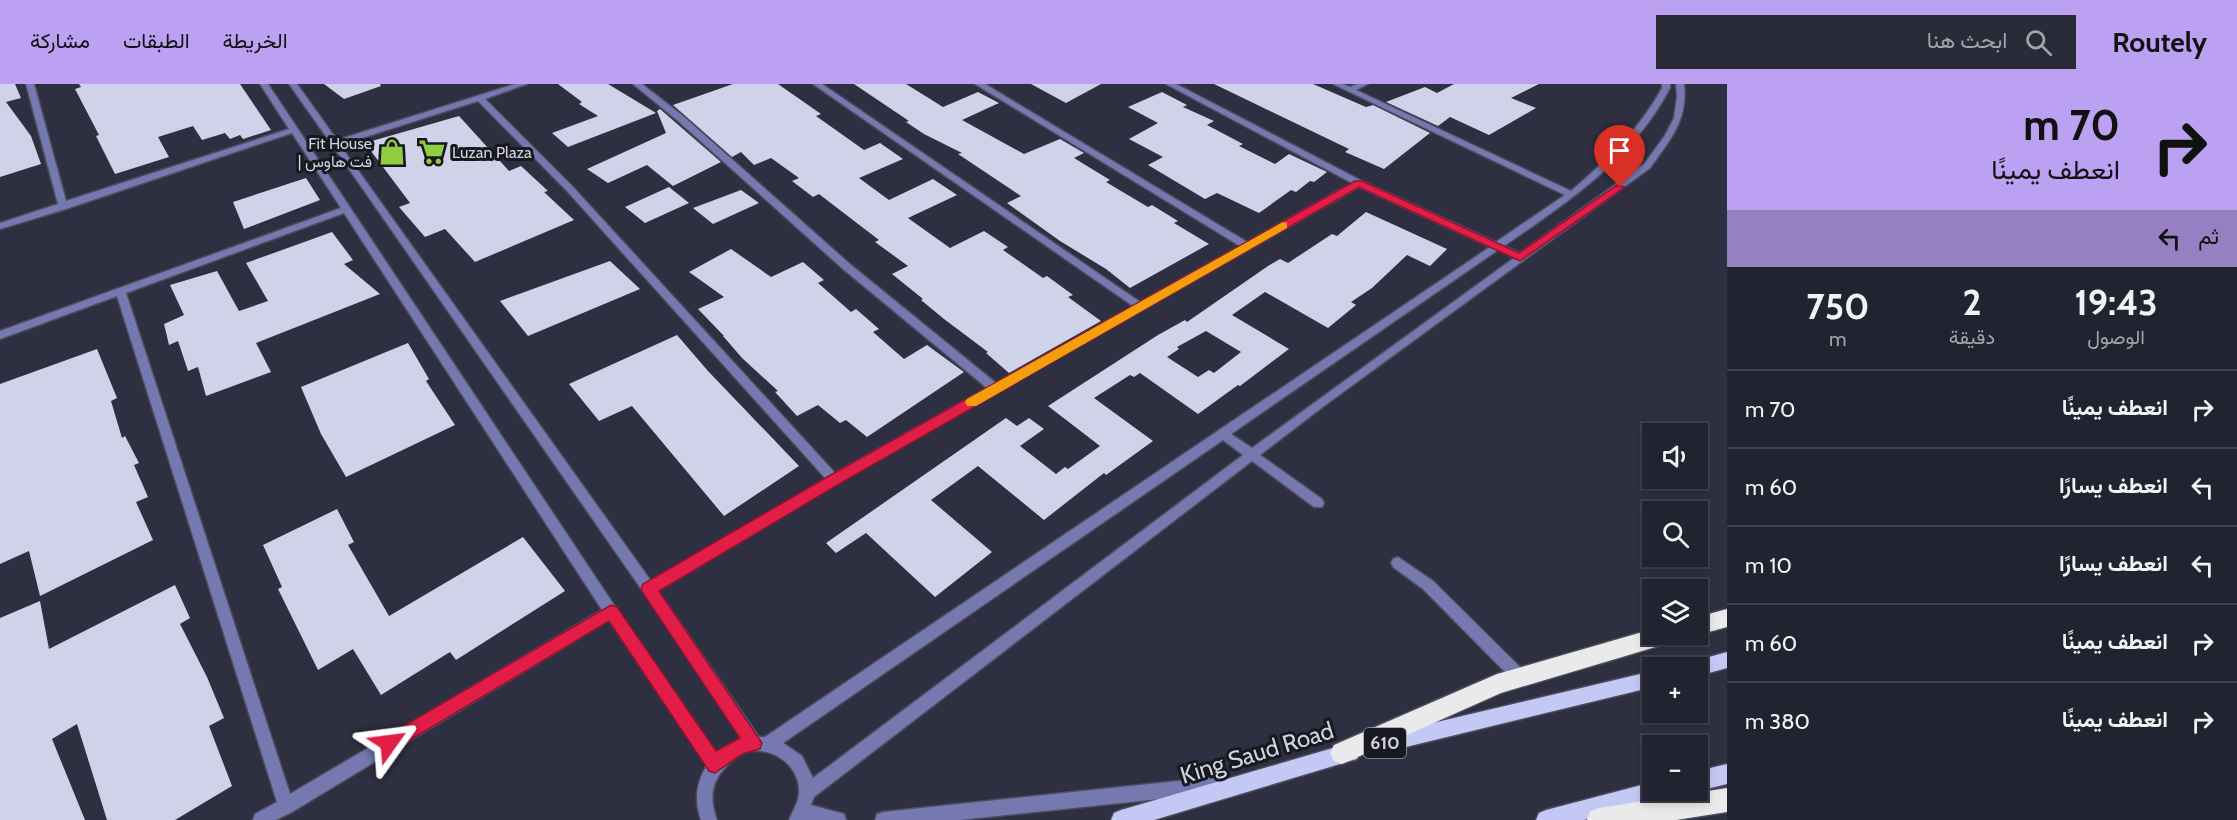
<!DOCTYPE html>
<html lang="ar">
<head>
<meta charset="utf-8">
<style>
  body { margin:0; font-family:Cabin,Vazirmatn,sans-serif; background:#2a2b38; color:#f1f3f6; direction:rtl; height:100vh; display:flex; flex-direction:column; font-size:22px; white-space:nowrap }
  * { box-sizing:border-box; margin:0 }
  p { font-size:20px; color:#a2a4ab }
  .icon { flex:none; width:33px; height:33px; fill:none; stroke:currentColor; stroke-width:2; stroke-linecap:round; stroke-linejoin:round }
  .map { position:relative; flex:1; overflow:hidden; direction:ltr }
  .drawer { display:flex; flex-direction:column; background:#222330; width:510px }
  .drawer>* { flex:none }
  .top-card { background:#bca0f2; color:#111; overflow:hidden }
  .fabs { position:absolute; left:1642px; top:339px; display:grid; gap:12px }
  .fabs a { display:grid; place-items:center; width:66px; height:66px; border-radius:0px; background:#222330; box-shadow:0 3px 9px #0003,0 0 0 2px #3f404c; font-size:30px }
  .pin { position:absolute; display:grid; place-items:center; width:51px; height:51px; color:#fff; margin:-62px -26px; border-radius:50% 50% 50% 0; rotate:-45deg; box-shadow:0 0 6px #0007 }
  .pin .icon { rotate:45deg }
  .me { position:absolute; width:66px; margin:-33px; rotate:59deg; stroke-linejoin:round; filter:drop-shadow(0 0 4px #0008) }
  .turn { display:flex; align-items:center; gap:21px; height:126px; padding:0 18px; font-size:27px }
  .turn .icon { width:78px; height:78px; stroke-width:2.5 }
  .turn b { display:block; font-size:42px; line-height:51px }
  .then { display:flex; align-items:center; height:57px; padding:0 18px; background:#0003; gap:12px; font-size:22px }
  .eta { display:flex; justify-content:space-evenly; align-items:center; height:102px; text-align:center }
  .eta b { font-size:36px; font-weight:700; line-height:42px }
  ul { padding:0; list-style:none }
  li { display:flex; align-items:center; gap:18px; height:78px; padding:0 18px; border-top:2px solid #3f404c }
  li div { flex:1 }
  li b { display:block; font-size:22px }
  li em { font-style:normal }
  header { display:flex; align-items:center; gap:36px; box-sizing:border-box; height:84px; padding:0 30px; background:#bca0f2; color:#111 }
  header strong { font-size:28px }
  nav { display:flex; gap:33px; margin-inline-start:auto; font-size:21px }
  .search { width:420px; height:54px; background:#2a2b38; display:flex; align-items:center; gap:15px; box-sizing:border-box; padding:0 21px; border-radius:0px; color:#a2a4ab; font-size:22px }
  main { display:flex; flex:1; min-height:0 }
  .map>svg:first-child { display:block }
  .building { fill:#cfd2e8; fill-rule:evenodd }
  .lines { fill:none; stroke-linecap:round; stroke-linejoin:round }
  .street-casing { stroke:#4b4c5c; stroke-width:3 }
  .primary-casing { stroke:#4b4c5c; stroke-width:3 }
  .highway-casing { stroke:#4b4c5c; stroke-width:3 }
  .street { fill:#7579af; fill-rule:evenodd }
  .primary { fill:#c3c8f5; fill-rule:evenodd }
  .highway { fill:#eaeaea; fill-rule:evenodd }
  .route { fill:#e11d48; stroke:#92132f; stroke-width:1.5 }
  .slow { fill:#f59e0b }
  .labels { text-anchor:middle; stroke-width:6; stroke-linejoin:round; paint-order:stroke }
  .far-poi-label { font-size:16px; fill:#d0d2dd; stroke:#171820; text-anchor:end }
  .shield { fill:#171820; stroke:#989aa4; stroke-width:1.5 }
  .shield-label { font-size:18px; font-weight:bold; fill:#d0d2dd }
  .near-street-label { font-size:24px; fill:#d0d2dd; stroke:#171820 }
</style>
</head>
<body>
<header>
<strong>Routely</strong>
<div class="search"><svg class="icon" aria-label="search" viewBox="0 0 24 24"><circle cx="10" cy="10" r="6"/><path d="M15 15l6 6"/></svg>ابحث هنا</div>
<nav><a>الخريطة</a><a>الطبقات</a><a>مشاركة</a></nav>
</header>
<main>
<section class="drawer">
<div class="top-card">
<div class="turn"><svg class="icon" aria-label="right" viewBox="0 0 24 24"><path d="M7 20v-9h11M14 6l5 5-5 5"/></svg><div><b>70 m</b>انعطف يمينًا</div></div>
<div class="then">ثم<svg class="icon" aria-label="left" viewBox="0 0 24 24"><path d="M17 20v-9H6M10 6l-5 5 5 5"/></svg></div>
</div>
<div class="eta">
<div><b>19:43</b><p>الوصول</p></div>
<div><b>2</b><p>دقيقة</p></div>
<div><b>750</b><p>m</p></div>
</div>
<ul>
<li><svg class="icon" aria-label="right" viewBox="0 0 24 24"><path d="M7 20v-9h11M14 6l5 5-5 5"/></svg><div><b>انعطف يمينًا</b></div><em>70 m</em></li>
<li><svg class="icon" aria-label="left" viewBox="0 0 24 24"><path d="M17 20v-9H6M10 6l-5 5 5 5"/></svg><div><b>انعطف يسارًا</b></div><em>60 m</em></li>
<li><svg class="icon" aria-label="left" viewBox="0 0 24 24"><path d="M17 20v-9H6M10 6l-5 5 5 5"/></svg><div><b>انعطف يسارًا</b></div><em>10 m</em></li>
<li><svg class="icon" aria-label="right" viewBox="0 0 24 24"><path d="M7 20v-9h11M14 6l5 5-5 5"/></svg><div><b>انعطف يمينًا</b></div><em>60 m</em></li>
<li><svg class="icon" aria-label="right" viewBox="0 0 24 24"><path d="M7 20v-9h11M14 6l5 5-5 5"/></svg><div><b>انعطف يمينًا</b></div><em>380 m</em></li>
</ul>
</section>
<div class="map">
<svg width="1727" height="736" viewBox="0 0 1727 736">
  <rect width="100%" height="100%" fill="#2e2f40"/>
  <g class="building">
    <polygon points="0,0 15,0 21,14 6,18 31,52 41,80 0,93"/>
    <polygon points="79,0 240,0 271,46 243,55 240,51 230,55 225,49 202,56 193,42 158,53 169,73 115,90 96,52 99,51 75,5 81,3"/>
    <polygon points="324,0 380,0 381,2 344,15"/>
    <polygon points="558,0 608,0 656,29 568,63 552,49 598,32 579,20 582,18"/>
    <polygon points="733,0 778,0 821,30 816,32 864,66 880,59 903,75 859,94 889,116 933,95 957,111 908,134 950,164 984,147 1008,163 1003,166 1043,194 1047,192 1073,211 1068,213 1101,237 1009,289 986,269 988,268 944,235 921,216 923,215 892,190 908,182 875,158 879,156 819,110 813,113 792,97 799,94 771,74 754,81 741,68 732,73 673,21"/>
    <polygon points="854,0 906,0 943,23 978,8 999,19 962,36 1024,70 1060,55 1084,69 1074,74 1110,96 1106,98 1148,123 1152,121 1178,137 1174,139 1209,160 1130,204 1106,185 1060,157 1007,119 1021,112 958,70 962,69 924,50 906,38 909,37"/>
    <polygon points="1031,0 1101,0 1066,19"/>
    <polygon points="1214,0 1313,0 1366,23 1373,21 1430,49 1384,85 1345,68 1349,65"/>
    <polygon points="1454,0 1539,0 1511,14 1536,24 1489,51 1450,33 1438,42 1386,18 1425,3 1437,9"/>
    <polygon points="1162,8 1187,21 1183,23 1214,37 1207,41 1243,60 1239,62 1275,80 1289,70 1327,88 1314,98 1310,97 1296,108 1291,106 1259,129 1217,109 1205,115 1148,81 1163,73 1129,55 1158,39 1128,23"/>
    <polygon points="660,25 721,78 673,102 647,81 608,99 587,85 666,49 657,27"/>
    <polygon points="459,32 509,87 521,82 548,107 544,108 574,136 475,178 445,145 425,153 399,123 410,119 365,59"/>
    <polygon points="306,94 320,116 244,145 233,118"/>
    <polygon points="669,103 689,119 645,139 625,123"/>
    <polygon points="741,106 759,119 713,140 693,124"/>
    <path d="M1366 128 1447 165 1430 182 1407 171 1372 204 1351 218 1356 221 1328 244 1265 208 1232 231 1289 265 1240 302 1238 301 1198 330 1140 289 1134 293 1130 291 1094 314 1153 357 1106 391 1104 389 1044 436 978 382 931 416 992 468 935 513 866 449 836 469 826 459 1006 334 1017 342 1029 334 1044 345 1020 362 1056 390 1065 383 1068 385 1100 362 1048 322 1158 251 1185 236 1187 238 1268 182 1280 175 1288 179 1332 150 1337 152ZM1206 247 1241 268 1214 289 1209 286 1198 293 1167 273 1179 265 1177 263Z"/>
    <polygon points="332,148 353,176 344,180 380,210 256,259 271,288 206,312 198,283 188,287 178,257 169,261 164,240 184,231 170,201 217,187 239,227 268,217 246,179"/>
    <polygon points="731,165 771,193 803,178 824,196 818,199 851,228 856,225 879,245 873,248 904,275 927,261 964,288 867,353 846,336 840,339 818,321 797,332 775,308 778,307 742,274 723,252 724,252 698,225 724,213 689,188"/>
    <polygon points="610,177 640,205 528,252 500,217"/>
    <polygon points="677,251 708,287 799,382 724,432 632,322 599,337 569,300"/>
    <polygon points="408,259 429,295 426,297 455,341 346,393 321,350 301,303"/>
    <polygon points="97,265 117,314 111,317 122,354 125,352 139,379 134,381 148,413 136,418 153,456 40,512 29,467 0,480 0,300"/>
    <polygon points="337,425 354,458 348,461 389,532 523,453 565,507 456,576 450,568 381,611 353,565 318,586 278,505 282,503 263,461"/>
    <polygon points="175,501 190,534 180,540 207,593 224,634 209,642 232,702 175,736 107,736 77,640 52,655 85,736 0,736 0,534 40,517 49,565"/>
  </g>
  <g class="lines">
    <g class="street-casing">
      <g id="street">
        <path d="M26 0H34L66 117 289 45 260 0H268L616 524 717 670 721 665 742 655 644 509 333 62H330V58L289 0H297L337 56 515 0H527L485 15 573 103 835 389 987 304 843 185 677 36 633 0H642L683 32 851 181 996 299 1133 222 813 0H822L1140 218 1240 162 975 0H985L1247 158 1352 99 1166 0H1176L1362 97 1496 158 1565 111 1333 0H1343L1350 3 1357 0H1368L1356 6 1571 107C1607 76 1639 46 1662 4V0H1670V4C1633 75 1569 117 1504 162L1520 169 1644 80 1664 53 1674 34 1677 12 1676 0H1684C1688 37 1670 56 1650 84L1324 322 1260 371 1322 415 1324 419 1322 423H1314L1252 377 814 713 811 721 844 730 846 736H789C792 729 796 722 798 715 805 685 774 661 746 668 737 671 730 678 724 685 710 700 710 717 717 736H701C694 717 696 699 707 681L609 536 292 728 276 736H253L255 730 277 718 117 212 0 255V247L341 124 292 49 66 125 0 145V139L58 120ZM478 17 567 107 826 395 651 497 340 61ZM1359 103 1490 163 765 653H759L658 507 838 399ZM344 129 602 526 290 710 126 209ZM1498 166 1514 174 1252 364 1231 350ZM1223 356 1243 371 813 694 802 672 783 659Z"/>
        <polygon points="1398,473 1433,497 1525,588 1527,593 1525,598 1520,600 1515,598 1423,505 1393,483 1391,479 1393,475"/>
        <polygon points="1216,693 1222,696 1224,701 1222,706 1216,709 959,736 875,736 877,730 883,728"/>
      </g>
    </g>
    <g class="primary-casing">
      <g id="primary">
        <polygon points="1727,568 1727,584 1698,592 1698,584 1688,584 1691,578"/>
        <polygon points="1653,587 1653,603 1373,671 1366,668 1363,662 1366,656 1373,653"/>
        <polygon points="1350,659 1357,661 1360,668 1357,675 1350,677 1154,736 1111,736 1114,729 1121,726"/>
        <polygon points="1727,680 1727,700 1698,707 1698,687"/>
        <polygon points="1653,698 1653,706 1671,706 1668,713 1584,736 1536,736 1539,729 1546,726"/>
      </g>
    </g>
    <g class="highway-casing">
      <g id="highway">
        <polygon points="1727,525 1727,543 1698,551 1696,550 1698,550 1698,533"/>
        <polygon points="1653,545 1653,550 1679,550 1676,557 1669,559 1501,609 1342,680 1334,677 1330,669 1334,661 1497,590"/>
        <polygon points="1727,704 1727,728 1676,736 1587,736 1590,727 1599,724"/>
      </g>
    </g>
    <use href="#street" class="street"/>
    <use href="#primary" class="primary"/>
    <use href="#highway" class="highway"/>
  </g>
  <polygon class="route" points="1355,97 1362,97 1519,169 1617,101 1625,103 1520,177 1359,103 839,400 659,507 762,659 760,665 742,670 715,689 709,687 609,537 395,665 389,668 383,665 381,659 383,654 611,521 617,523 716,667 740,654 643,509 641,505 643,500 829,392"/>
  <polygon class="slow" points="1283,138 1287,139 1287,144 976,322 967,322 965,318 967,315"/>
  <defs>
    <g id="shop-bare" transform="scale(2.07)"><path d="M-5-2.5h2.3a2.7 3.5 0 0 1 5.4 0H5L5.5 6h-11ZM-1.5-2.5h3a1.5 2.3 0 0 0-3 0Z" fill="#91cd40" stroke="#171820" stroke-width="2.5" paint-order="stroke"/></g>
    <g id="supermarket-bare" transform="scale(2.07)"><path d="M-6-5.5h2.5l.6 2H6L4.5 2H-2.5L-4.4-4H-6ZM-1.5 3.2a1.3 1.3 0 1 0 .1 0ZM3 3.2a1.3 1.3 0 1 0 .1 0Z" fill="#91cd40" stroke="#171820" stroke-width="2.5" paint-order="stroke"/></g>
  </defs>
  <g fill-rule="evenodd">
    <use href="#shop-bare" x="392" y="68"/>
    <use href="#supermarket-bare" x="432" y="68"/>
  </g>
  <g class="labels">
    <g class="far-poi-label">
      <text x="372" y="65">Fit House<tspan x="372" dy="18">| فت هاوس</tspan></text>
      <text x="452" y="74" text-anchor="start">Luzan Plaza</text>
    </g>
    <rect class="shield" x="1364" y="644" width="42" height="30" rx="4.5"/>
    <g class="shield-label">
      <text x="1385" y="665">610</text>
    </g>
    <g class="near-street-label">
      <text transform="translate(1257 669) rotate(-17)" y="8">King Saud Road</text>
    </g>
  </g>
</svg>
<div class="fabs">
<a><svg class="icon" aria-label="sound" viewBox="0 0 24 24"><path d="M4 9h4l5-4v14l-5-4H4zM17 9q2 3 0 6"/></svg></a>
<a><svg class="icon" aria-label="search" viewBox="0 0 24 24"><circle cx="10" cy="10" r="6"/><path d="M15 15l6 6"/></svg></a>
<a><svg class="icon" aria-label="layers" viewBox="0 0 24 24"><path d="M12 4l9 5-9 5-9-5zM3 14l9 5 9-5"/></svg></a>
<a>+</a>
<a>−</a>
</div>
<div class="pin" style="left:1620px;top:103px;background:#d93025"><svg class="icon" aria-label="arrive" viewBox="0 0 24 24"><path d="M6 21V4h12l-3 4 3 4H6"/></svg></div>
<svg class="me" style="left:389px;top:659px" viewBox="-20 -20 40 40"><path d="M0-17L14 15 0 8-14 15z" fill="#e11d48" stroke="#fff" stroke-width="4"/></svg>
</div>
</main>
</body>
</html>
